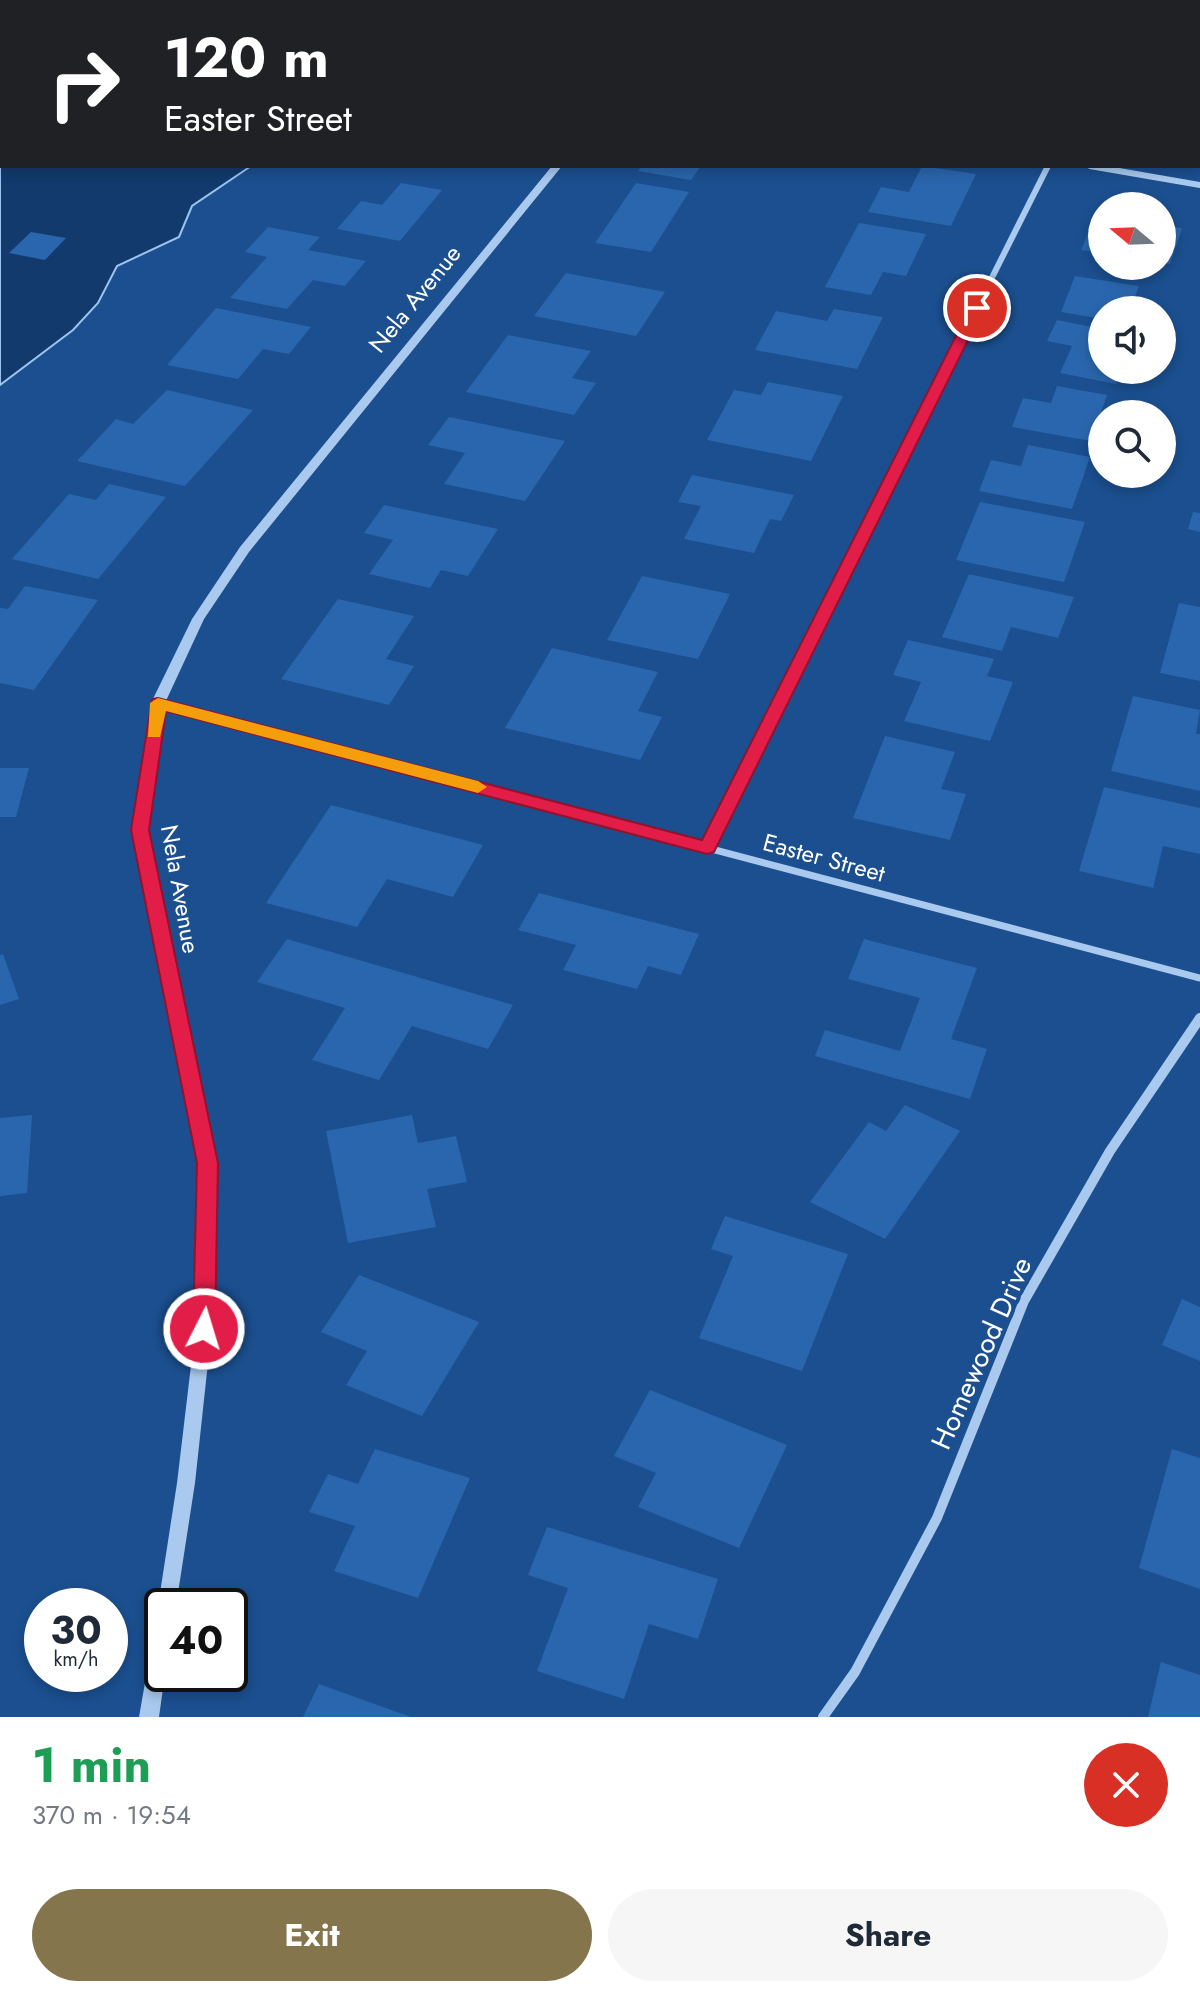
<!DOCTYPE html>
<html lang="en">
<head>
<meta charset="utf-8">
<style>
  body { margin:0; font-family:Jost,sans-serif; background:#f6f6f7; color:#1f2937; height:100vh; display:flex; flex-direction:column; font-size:30px; white-space:nowrap }
  * { box-sizing:border-box; margin:0 }
  p { font-size:26px; color:#747a83 }
  .icon { flex:none; width:44px; height:44px; fill:none; stroke:currentColor; stroke-width:2; stroke-linecap:round; stroke-linejoin:round }
  .map { position:relative; height:1717px; overflow:hidden }
  .panel { display:flex; flex-direction:column; background:#fff; flex:1 }
  .panel>* { flex:none }
  .banner { position:absolute; left:0px; top:0px; width:1200px; height:168px; box-shadow:0 4px 12px #0003; background:#202124; color:#fff; overflow:hidden }
  .needle { width:52px; rotate:289deg }
  .fabs { position:absolute; left:1088px; top:192px; display:grid; gap:16px }
  .fabs a { display:grid; place-items:center; width:88px; height:88px; border-radius:50%; background:#fff; box-shadow:0 4px 12px #0003; font-size:40px }
  .speed { position:absolute; left:24px; top:1588px; display:flex; gap:16px; font-size:40px; font-weight:700; text-align:center }
  .speed>* { display:grid; place-content:center; width:104px; height:104px; border-radius:50%; background:#fff; box-shadow:0 4px 12px #0003; line-height:1 }
  .speed small { font-size:20px; font-weight:400 }
  .speed .limit { border:4px solid #111; border-radius:12px; background:#fff; color:#111 }
  .pin { position:absolute; display:grid; place-items:center; width:68px; height:68px; color:#fff; margin:-34px; border:4px solid #fff; border-radius:50%; box-shadow:0 2px 8px #0007 }
  .me { position:absolute; width:88px; margin:-44px; rotate:5deg; stroke-linejoin:round; filter:drop-shadow(0 0 6px #0008) }
  .turn { display:flex; align-items:center; gap:28px; height:168px; padding:0 32px; font-size:36px }
  .turn .icon { width:104px; height:104px; stroke-width:2.5 }
  .turn b { display:block; font-size:56px; line-height:68px }
  .round { display:grid; place-items:center; flex:none; width:84px; height:84px; border-radius:42px; background:#f6f6f7 }
  .summary { display:flex; align-items:center; justify-content:space-between; height:136px; padding:0 32px }
  h1 { font-size:48px; font-weight:700; line-height:60px; color:#1e9e55 }
  .primary-button { display:flex; gap:16px; margin-top:auto; padding:16px 32px }
  .primary-button a { flex:1; height:92px; border-radius:48px; background:#84754c; color:#fff; font-size:32px; font-weight:700; line-height:92px; text-align:center }
  .primary-button a+a { background:#f6f6f7; color:#1f2937 }
  .map>svg:first-child { display:block }
  .water { fill:#123a6d; stroke:#9cc4f0; stroke-width:2 }
  .building { fill:#2a66ad }
  .lines { fill:none; stroke-linecap:round; stroke-linejoin:round }
  .minor-far2 { stroke:#a9c9ee; stroke-width:6 }
  .minor-far1 { stroke:#a9c9ee; stroke-width:7 }
  .minor { stroke:#a9c9ee; stroke-width:10 }
  .tertiary { fill:#a9c9ee; fill-rule:evenodd }
  .route { fill:#e11d48; stroke:#92132f; stroke-width:2 }
  .slow { fill:#f59e0b }
  .labels { text-anchor:middle; stroke-width:8; stroke-linejoin:round; paint-order:stroke }
  .street-label { font-size:24px; fill:#fff; stroke:#1b4f8f }
  .near-street-label { font-size:28px; fill:#fff; stroke:#1b4f8f }
</style>
</head>
<body>
<div class="map">
<svg width="1200" height="1717" viewBox="0 0 1200 1717">
  <rect width="100%" height="100%" fill="#1b4f8f"/>
  <polygon class="water" points="0,0 381,0 2,2 2,166 251,166 192,206 179,237 117,266 98,303 73,330 0,385"/>
  <g class="building">
    <polygon points="642,166 701,166 691,180 638,171"/>
    <polygon points="922,166 976,174 951,226 868,212 881,187 909,192"/>
    <polygon points="401,183 442,190 400,241 337,229 361,201 382,205"/>
    <polygon points="636,183 689,192 651,252 595,243"/>
    <polygon points="859,223 926,234 906,276 883,272 871,295 825,287"/>
    <polygon points="1162,225 1182,228 1170,264 1162,263"/>
    <polygon points="268,227 320,237 308,250 366,261 345,286 313,280 287,309 230,298 267,257 245,252"/>
    <polygon points="1090,228 1102,230 1102,253 1081,250"/>
    <polygon points="31,232 66,238 45,260 9,253"/>
    <polygon points="566,273 665,292 636,336 534,316"/>
    <polygon points="1075,276 1139,286 1130,310 1102,310 1102,319 1061,312"/>
    <polygon points="216,308 311,327 289,354 263,349 238,379 167,365"/>
    <polygon points="834,309 883,317 857,369 755,350 776,311 827,321"/>
    <polygon points="1057,320 1102,329 1102,370 1121,370 1116,384 1060,373 1072,346 1047,341"/>
    <polygon points="508,335 591,351 572,378 596,383 574,415 466,392"/>
    <polygon points="768,382 843,396 811,461 707,440 734,390 761,395"/>
    <polygon points="1057,386 1107,395 1091,441 1012,427 1023,398 1051,403"/>
    <polygon points="167,390 253,410 185,486 77,461 116,419 133,424"/>
    <polygon points="449,417 565,441 525,501 444,484 465,453 428,445"/>
    <polygon points="1028,445 1090,457 1072,509 979,491 991,460 1021,466"/>
    <polygon points="692,475 794,495 781,521 770,519 754,553 684,539 701,506 678,502"/>
    <polygon points="109,484 166,497 98,579 12,559 69,494 96,500"/>
    <polygon points="980,502 1085,522 1064,582 956,560"/>
    <polygon points="384,505 498,529 468,576 441,570 430,588 369,574 393,540 364,533"/>
    <polygon points="1193,512 1200,513 1200,532 1188,529"/>
    <polygon points="969,574 1074,597 1058,638 1011,627 1002,651 942,637"/>
    <polygon points="642,576 730,594 698,659 607,640"/>
    <polygon points="25,586 98,600 34,690 0,683 0,608 8,609"/>
    <polygon points="338,599 414,616 386,659 414,666 389,705 281,679"/>
    <polygon points="1179,603 1200,607 1200,681 1160,673"/>
    <polygon points="908,640 994,659 987,676 1013,682 990,741 904,721 921,682 893,675"/>
    <polygon points="552,648 658,672 638,711 662,717 640,760 505,728"/>
    <polygon points="1133,696 1200,710 1196,734 1200,734 1200,791 1111,771"/>
    <polygon points="885,736 955,752 941,789 966,794 950,840 853,818"/>
    <polygon points="0,768 29,768 16,817 0,817"/>
    <polygon points="1104,787 1200,808 1200,854 1163,846 1153,888 1079,871"/>
    <polygon points="331,805 483,845 453,897 387,879 357,927 266,903"/>
    <polygon points="539,893 699,934 681,975 648,966 637,989 563,970 576,945 518,930"/>
    <polygon points="287,939 513,1005 488,1049 412,1026 379,1080 312,1060 345,1008 257,982"/>
    <polygon points="864,939 977,968 951,1039 987,1049 970,1099 815,1056 825,1030 900,1051 920,998 848,979"/>
    <polygon points="3,954 19,999 0,1005 0,955"/>
    <polygon points="905,1105 960,1131 885,1239 810,1202 869,1122 886,1131"/>
    <polygon points="32,1115 27,1193 0,1196 0,1118"/>
    <polygon points="412,1115 418,1143 456,1136 467,1182 427,1189 436,1227 348,1243 326,1131"/>
    <polygon points="725,1216 848,1254 802,1371 699,1338 733,1256 711,1249"/>
    <polygon points="359,1275 479,1322 422,1416 346,1385 367,1351 321,1332"/>
    <polygon points="1182,1299 1200,1307 1200,1361 1162,1345"/>
    <polygon points="650,1390 787,1445 739,1548 638,1507 656,1473 614,1456"/>
    <polygon points="375,1449 470,1478 418,1598 334,1571 355,1526 309,1512 328,1474 358,1484"/>
    <polygon points="1172,1449 1200,1458 1200,1589 1139,1568"/>
    <polygon points="547,1527 718,1579 698,1639 649,1624 624,1699 537,1671 568,1588 528,1575"/>
    <polygon points="1161,1662 1200,1675 1200,1717 1148,1717"/>
    <polygon points="319,1684 411,1717 303,1717"/>
  </g>
  <g class="lines">
    <g class="minor-far2">
      <polyline points="1090,166 1200,185"/>
      <polyline points="914,433 1048,166"/>
    </g>
    <g class="minor-far1">
      <polyline points="158,703 1200,978"/>
      <polyline points="707,848 915,431"/>
    </g>
    <polyline class="minor" points="823,1717 855,1672 937,1518 1024,1301 1110,1151 1200,1018"/>
    <g class="tertiary">
      <polygon points="552,166 562,166 249,552 204,619 165,703 147,830 215,1163 215,1298 195,1483 176,1606 162,1606 162,1613 158,1606 177,1483 199,1298 199,1163 133,830 151,703 192,619 240,547"/>
      <polygon points="162,1628 162,1674 165,1674 159,1717 139,1717 153,1637 155,1631"/>
    </g>
  </g>
  <polygon class="route" points="977,304 984,308 714,852 707,854 166,711 149,830 218,1163 215,1329 212,1335 196,1335 193,1329 197,1163 131,830 152,699 158,698 702,840 970,308"/>
  <polygon class="slow" points="158,698 478,781 487,787 478,793 166,711 160,737 148,737 150,703"/>
  <g class="labels">
    <g class="street-label">
      <text transform="translate(415 299) rotate(-51)" y="8">Nela Avenue</text>
      <text transform="translate(824 858) rotate(15)" y="8">Easter Street</text>
      <text transform="translate(180 889) rotate(80)" y="8">Nela Avenue</text>
    </g>
    <g class="near-street-label">
      <text transform="translate(981 1353) rotate(-66)" y="10">Homewood Drive</text>
    </g>
  </g>
</svg>
<div class="fabs">
<a><svg class="needle" viewBox="-14 -14 28 28"><path d="M0-13l5 13h-10z" fill="#e53935"/><path d="M0 13l5-13h-10z" fill="#747a83"/></svg></a>
<a><svg class="icon" aria-label="sound" viewBox="0 0 24 24"><path d="M4 9h4l5-4v14l-5-4H4zM17 9q2 3 0 6"/></svg></a>
<a><svg class="icon" aria-label="search" viewBox="0 0 24 24"><circle cx="10" cy="10" r="6"/><path d="M15 15l6 6"/></svg></a>
</div>
<div class="speed"><div>30<small>km/h</small></div><div class="limit">40</div></div>
<div class="pin" style="left:977px;top:308px;background:#d93025"><svg class="icon" aria-label="arrive" viewBox="0 0 24 24"><path d="M6 21V4h12l-3 4 3 4H6"/></svg></div>
<svg class="me" style="left:204px;top:1329px" viewBox="-20 -20 40 40"><circle r="17" fill="#e11d48" stroke="#fff" stroke-width="3"/><path d="M0-11L8 9 0 5-8 9z" fill="#fff"/></svg>
<div class="banner">
<div class="turn"><svg class="icon" aria-label="right" viewBox="0 0 24 24"><path d="M7 20v-9h11M14 6l5 5-5 5"/></svg><div><b>120 m</b>Easter Street</div></div>
</div>
</div>
<section class="panel">
<div class="summary"><div><h1>1 min</h1><p>370 m · 19:54</p></div><a class="round" style="background:#d93025;color:#fff"><svg class="icon" aria-label="close" viewBox="0 0 24 24"><path d="M6 6l12 12M18 6L6 18"/></svg></a></div>
<div class="primary-button"><a>Exit</a><a>Share</a></div>
</section>
</body>
</html>
